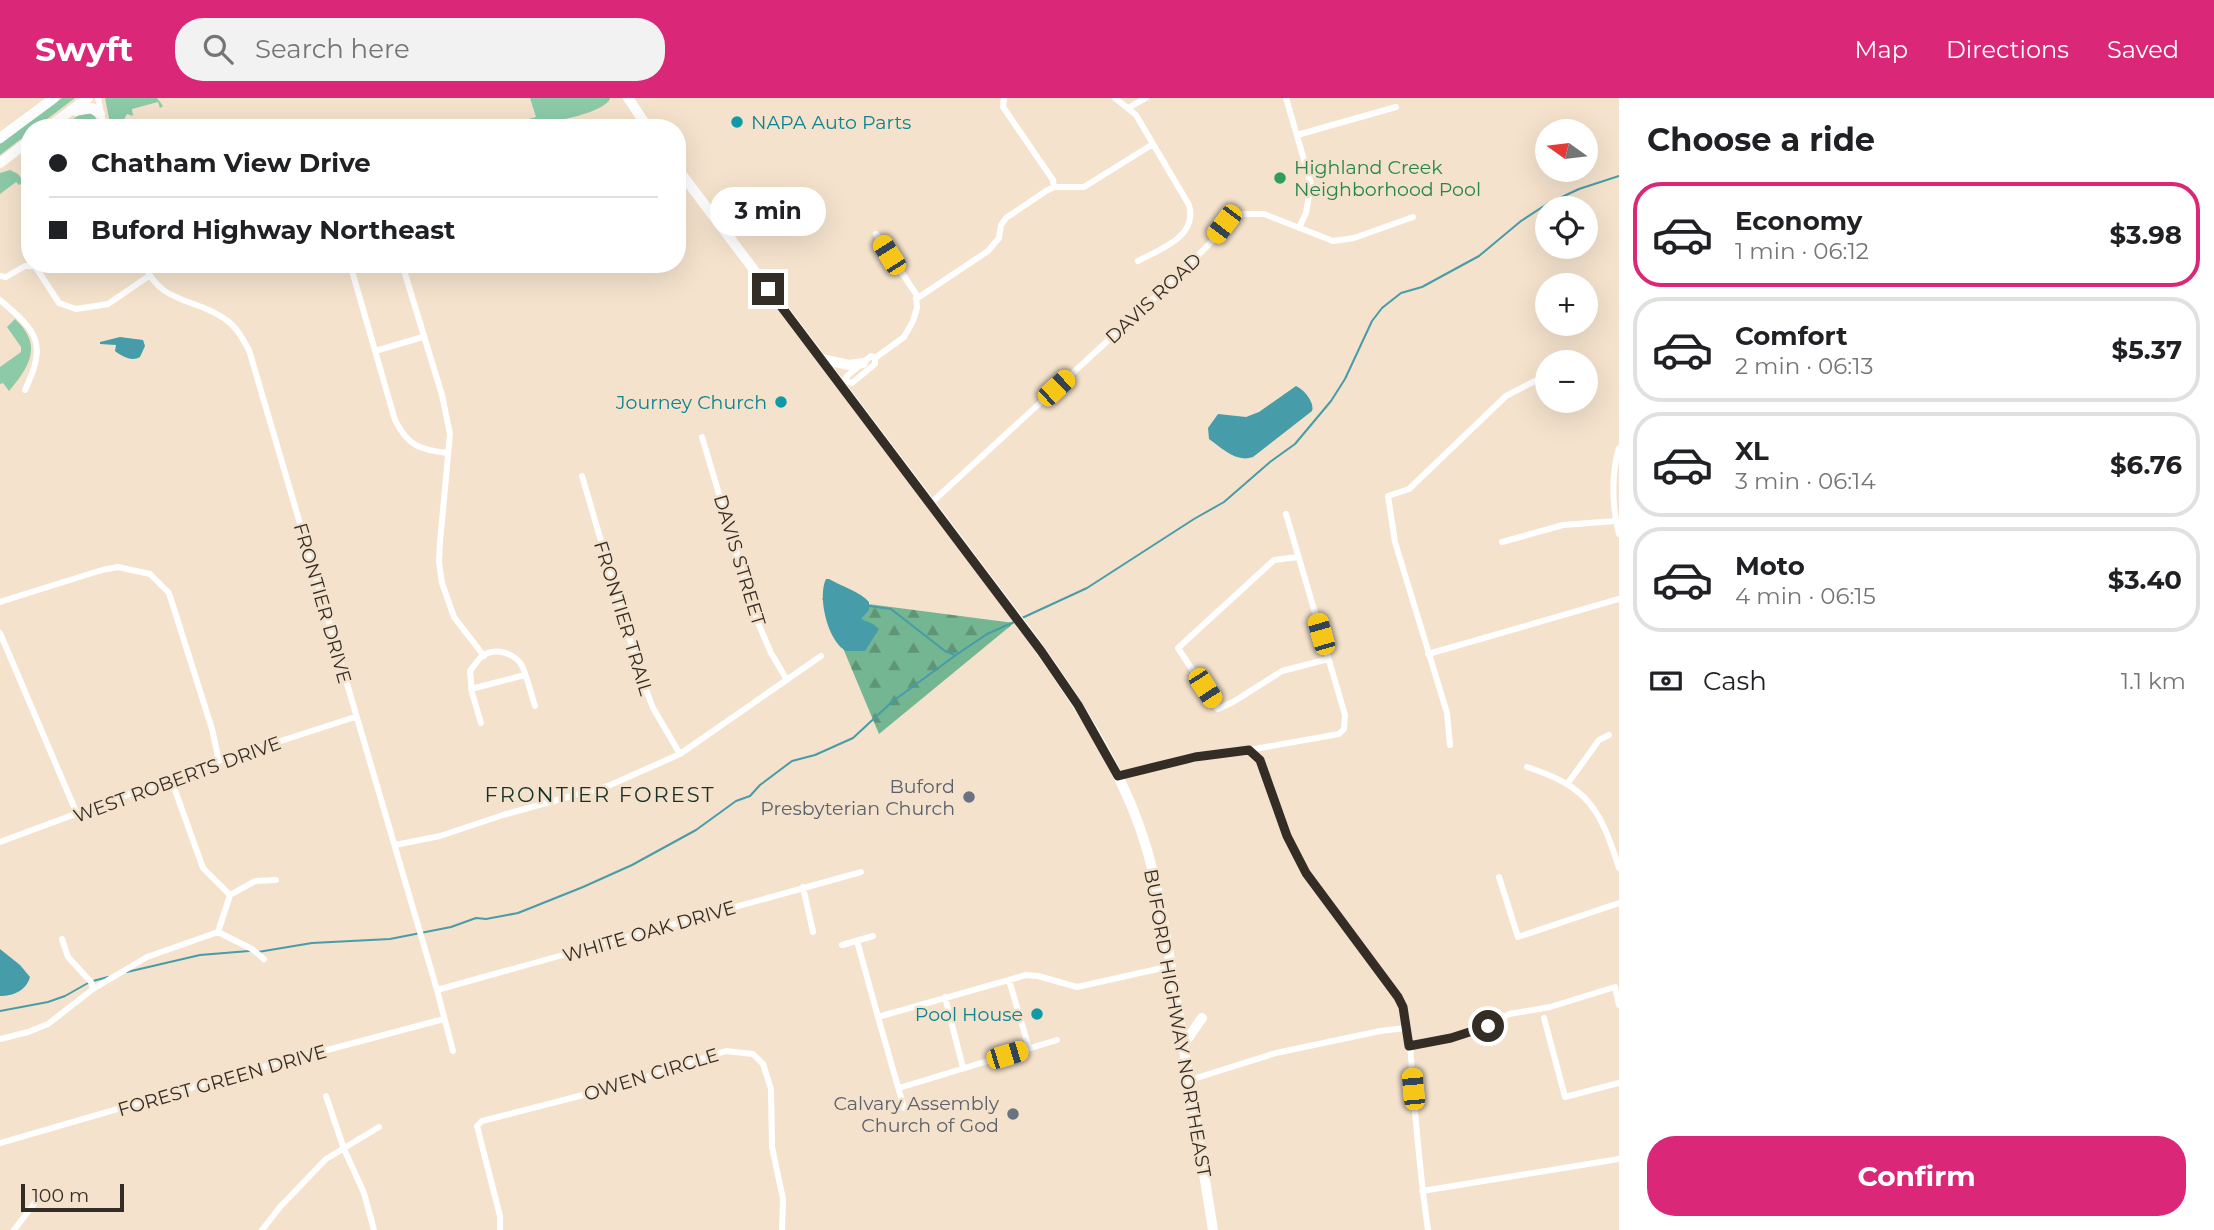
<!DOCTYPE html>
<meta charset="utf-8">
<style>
body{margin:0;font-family:Montserrat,sans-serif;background:#f2f2f2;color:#202124;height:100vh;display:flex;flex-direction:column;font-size:26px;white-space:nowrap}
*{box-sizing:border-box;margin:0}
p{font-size:23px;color:#757577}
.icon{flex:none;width:38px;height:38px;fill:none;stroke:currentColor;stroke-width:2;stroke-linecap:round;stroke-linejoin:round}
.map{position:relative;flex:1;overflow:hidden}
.sheet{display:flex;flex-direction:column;background:#fff;width:595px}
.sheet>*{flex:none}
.guide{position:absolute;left:21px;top:21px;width:665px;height:154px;border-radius:28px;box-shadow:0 7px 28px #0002;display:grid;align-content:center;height:154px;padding:0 28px;background:#fff}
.needle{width:46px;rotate:284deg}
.tools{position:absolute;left:1535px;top:21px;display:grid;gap:14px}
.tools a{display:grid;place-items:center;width:63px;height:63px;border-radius:50%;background:#fff;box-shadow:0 7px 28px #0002;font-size:35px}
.scale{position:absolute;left:21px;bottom:18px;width:103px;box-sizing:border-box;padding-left:7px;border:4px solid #342d25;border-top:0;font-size:19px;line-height:24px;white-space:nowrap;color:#342d25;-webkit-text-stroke:5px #f4e2cc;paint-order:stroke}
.end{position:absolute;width:32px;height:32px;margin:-16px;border:9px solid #342d25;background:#fff;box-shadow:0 0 0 4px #fff}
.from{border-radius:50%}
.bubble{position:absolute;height:49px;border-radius:24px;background:#fff;box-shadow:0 7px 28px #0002;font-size:23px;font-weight:700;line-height:49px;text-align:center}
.car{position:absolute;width:21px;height:42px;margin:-21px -10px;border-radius:9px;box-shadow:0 0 5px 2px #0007;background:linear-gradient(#f5c518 24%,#345 0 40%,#f5c518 0 76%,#345 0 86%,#f5c518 0)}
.guide b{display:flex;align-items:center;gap:24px;height:66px;font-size:26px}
.guide b+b{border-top:2px solid #e0e0e0}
.guide i{width:18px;height:18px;background:#202124}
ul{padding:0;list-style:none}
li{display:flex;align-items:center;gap:21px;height:105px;margin:0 14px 10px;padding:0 14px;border:4px solid #e0e0e0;border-radius:28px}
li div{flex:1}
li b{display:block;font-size:26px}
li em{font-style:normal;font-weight:700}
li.selected{border-color:#db2777}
li>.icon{width:63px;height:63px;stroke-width:1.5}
h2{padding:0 28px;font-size:32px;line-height:84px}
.pay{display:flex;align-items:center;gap:18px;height:77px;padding:0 28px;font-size:26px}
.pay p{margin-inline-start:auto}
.action{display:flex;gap:14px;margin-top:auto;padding:14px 28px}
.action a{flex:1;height:80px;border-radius:28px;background:#db2777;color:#fff;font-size:28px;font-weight:700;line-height:80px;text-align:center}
header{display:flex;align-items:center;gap:42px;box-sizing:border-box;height:98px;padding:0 35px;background:#db2777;color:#fff}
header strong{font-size:33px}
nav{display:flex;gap:38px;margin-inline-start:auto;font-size:24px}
.search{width:490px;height:63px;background:#f2f2f2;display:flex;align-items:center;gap:18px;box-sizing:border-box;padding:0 24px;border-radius:28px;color:#757577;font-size:26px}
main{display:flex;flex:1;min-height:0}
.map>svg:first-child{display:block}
</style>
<header>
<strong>Swyft</strong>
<div class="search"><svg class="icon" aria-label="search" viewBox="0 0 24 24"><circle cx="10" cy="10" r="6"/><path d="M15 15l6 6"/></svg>Search here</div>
<nav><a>Map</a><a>Directions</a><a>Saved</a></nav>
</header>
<main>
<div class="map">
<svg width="1619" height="1132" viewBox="0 0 1619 1132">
<defs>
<pattern id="forest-firs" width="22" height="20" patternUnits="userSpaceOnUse" patternTransform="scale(1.75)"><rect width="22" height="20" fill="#74b592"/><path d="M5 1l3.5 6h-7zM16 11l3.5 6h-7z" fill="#609477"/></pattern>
</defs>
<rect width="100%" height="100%" fill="#f4e2cc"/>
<path fill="#8ccaa8" d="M 62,0 L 75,0 L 35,30 L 30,30 L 30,34 L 0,57 L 0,46 Z
M 105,0 L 157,0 L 163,8 L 160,10 L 158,4 L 132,11 L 133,18 L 127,16 L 119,30 L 111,30 Z
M 530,0 L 610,0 L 610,1 C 600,20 518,30 496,30 L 536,19 Z
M 85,13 L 95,18 L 99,30 L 60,30 Z
M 10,72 L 18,76 L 24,84 L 19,87 L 16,84 L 0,96 L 0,75 Z
M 15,221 C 43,247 30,268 9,293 L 3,285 L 0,286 L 0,269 L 21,254 L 21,249 L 7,229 Z"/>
<path fill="url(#forest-firs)" d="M 822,500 L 1014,525 L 879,636 Z"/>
<path fill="#479ca9" d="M 120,239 L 143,242 L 145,248 L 140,259 C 132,264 121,258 115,253 L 116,247 L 100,246 L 100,244 Z
M 1296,288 C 1304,291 1315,305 1312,313 L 1253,359 C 1236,365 1222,350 1209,341 L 1208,330 L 1218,316 L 1246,319 L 1259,314 Z
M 826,481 L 829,481 C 841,488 861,494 869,504 L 869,512 L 861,521 L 873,526 L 879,531 L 865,553 L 846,553 C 828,544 817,499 826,481 Z
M 0,851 L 20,867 L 30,879 C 26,893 13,898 0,898 Z"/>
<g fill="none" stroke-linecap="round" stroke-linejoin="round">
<path stroke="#479ca9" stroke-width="2" d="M 869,508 L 891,511 L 945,553 L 955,557
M 1022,520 L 1087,490 L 1194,421 L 1224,404 L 1270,364 L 1295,346 L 1331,303 L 1345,281 L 1372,223 L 1382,210 L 1401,195 L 1422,189 L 1479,158 L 1521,123 L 1547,106 L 1579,91 L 1619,78
M 258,854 L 312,845 L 390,841 L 451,829 L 476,820 L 486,821 L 518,815 L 583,789 L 632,767 L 696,732 L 736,703 L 750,698 L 760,687 L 792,663 L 815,657 L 853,640 L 893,603 L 956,557 L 987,536 L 1014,524
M 127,874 L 200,857 L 249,853
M 93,883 L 108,879
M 0,913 L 48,904 L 65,898 L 88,885"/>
<path stroke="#fff" stroke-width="6" d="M 98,0 L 104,30
M 1004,0 L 1003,9 L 1053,82 L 1054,89
M 1115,0 L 1136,17 L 1189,107 C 1198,139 1160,151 1138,163
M 1286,0 L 1311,86 L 1306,115 L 1299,130
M 1128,10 L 1146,0
M 1297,37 L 1396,9
M 144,166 C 161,207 194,199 225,221 C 236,228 242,240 249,252 L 437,892 L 453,953
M 350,166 L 395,322 C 408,348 420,352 448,355
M 402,166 L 442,297 L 450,336 L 440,444 L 439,464 L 442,485 L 454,519 L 484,558
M 0,178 L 6,179 L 25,168 L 35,168 L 59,205 L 76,211 L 108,206 L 149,178
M 916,201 L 988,153 L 999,140 L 1001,127 L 1006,120 L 1046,93 L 1054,89 L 1084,89 L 1153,46
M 0,202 C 38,234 47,245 25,292
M 375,253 L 423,239
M 846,283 L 852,285 L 875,266 L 875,260 L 904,239 L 913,223 L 917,210 L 916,196 L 876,136
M 844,284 L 847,278 L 871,258 L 875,260
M 702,339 L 756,520 L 771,555 L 787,582
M 1619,350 C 1611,376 1612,409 1619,436
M 582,378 L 640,576 L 653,610 L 680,656
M 930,406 L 1176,180 L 1211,144 L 1224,126 L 1243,116 L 1264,116 L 1333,143 L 1354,140 L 1413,119
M 1502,444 L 1563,427 L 1616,423
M 1298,459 L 1274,462 L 1178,550 L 1218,611 L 1233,604 L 1282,573 L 1328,561
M 0,504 L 102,472 L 118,469 L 150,476 L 169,495 L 212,631 L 219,663
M 0,535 L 77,716
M 1428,556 L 1619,501
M 471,591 L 525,577
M 481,625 L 472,595 L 470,573 C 474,568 477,563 481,559 C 494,548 517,555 523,570 C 528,582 531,596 535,608
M 1450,647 L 1447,615 L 1395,444 L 1388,398 L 1409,391 L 1506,298 L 1535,283
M 1249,652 L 1339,636 L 1344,631 L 1345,617 L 1286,416
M 1527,669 C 1589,689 1600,711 1619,770
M 1118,678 L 1231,653 L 1249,652 L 1260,662 L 1287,739 L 1306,775 L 1399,899 C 1411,926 1411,961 1413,991 C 1417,1038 1421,1085 1428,1132
M 171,681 L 203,770 L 230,797
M 1568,685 L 1599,642 L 1609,637
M 0,744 L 219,663 L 355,619
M 395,747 L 440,738 L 503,717 L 608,688 L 680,656 L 821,558
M 1499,779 L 1518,839 L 1619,805
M 803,789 L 813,834
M 218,834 L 230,797 L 255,783 L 276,782
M 218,834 L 252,851 L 264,861
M 62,841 L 68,859 L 91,884 L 93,891
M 857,843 L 878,919
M 842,847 L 873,838
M 1009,882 L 1029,950
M 437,892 L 861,774
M 945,899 L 963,970
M 1544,920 L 1565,999 L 1619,985
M 0,941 L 28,934 L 48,926 L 93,891 L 147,859 L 218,834
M 1410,948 L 1451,940 L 1488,928 L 1509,916 L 1550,909 L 1615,889 L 1619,907
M 1190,982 L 1276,955 L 1380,933 L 1406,930
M 899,990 L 1057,942
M 326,998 L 344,1051 L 364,1095 L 374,1132
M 904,1010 L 878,919 L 1026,877 L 1038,878 L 1077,889 L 1171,868
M 0,1045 L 252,972 L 444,921
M 1422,1093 L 1619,1061
M 14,1132 L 37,1102
M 262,1132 L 280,1109 L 326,1061 L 379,1029
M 500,1132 L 500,1118 L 477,1028 L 482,1023 L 618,988 L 726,953 L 753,956 L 763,966 L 771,991 L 772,1049 L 783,1101 L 782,1132"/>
<path stroke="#fff" stroke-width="10" d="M 628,0 L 648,30
M 677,70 L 1029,536 C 1069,592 1108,649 1134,714 C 1158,774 1166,838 1176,901 C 1189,978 1201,1055 1213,1132
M 821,261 L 849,267 L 863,265
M 1184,946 L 1202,920"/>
<path stroke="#fff" stroke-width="10" d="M 75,13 L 92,10 L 100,16
M 47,30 L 88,0
M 0,40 L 54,0
M 0,65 L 30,42"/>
</g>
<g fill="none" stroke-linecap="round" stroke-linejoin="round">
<path stroke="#342d25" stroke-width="9" d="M 768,191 L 1041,553 L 1078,607 L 1118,678 L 1195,659 L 1249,652 L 1260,662 L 1287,738 L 1306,775 L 1398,899 L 1403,909 L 1409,948 L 1451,940 L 1488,928"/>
</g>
<g fill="#0f9aa8" stroke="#f4e2cc" stroke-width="2.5">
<circle cx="737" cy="24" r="7"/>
<circle cx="781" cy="304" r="7"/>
<circle cx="1037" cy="916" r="7"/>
</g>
<circle fill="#2e9e5b" stroke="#f4e2cc" stroke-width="2.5" cx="1280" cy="80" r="7"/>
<g fill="#6b7280" stroke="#f4e2cc" stroke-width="2.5">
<circle cx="969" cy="699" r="7"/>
<circle cx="1013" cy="1016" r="7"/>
</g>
<g text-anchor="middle" stroke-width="5" stroke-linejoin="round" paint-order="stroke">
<g font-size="19" fill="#0d838f" stroke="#f4e2cc" text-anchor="end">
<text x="751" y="31" text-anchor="start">NAPA Auto Parts</text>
<text x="767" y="311">Journey Church</text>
<text x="1023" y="923">Pool House</text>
</g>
<g font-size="19" fill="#27864d" stroke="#f4e2cc" text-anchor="start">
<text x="1294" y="76">Highland Creek<tspan x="1294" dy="22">Neighborhood Pool</tspan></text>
</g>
<g font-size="19" fill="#342d25" stroke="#f4e2cc">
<text transform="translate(1153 200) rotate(-43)" y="7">DAVIS ROAD</text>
<text transform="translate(740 462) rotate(73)" y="7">DAVIS STREET</text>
<text transform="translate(323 505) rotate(74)" y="7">FRONTIER DRIVE</text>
<text transform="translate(624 520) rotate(73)" y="7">FRONTIER TRAIL</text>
<text transform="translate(177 681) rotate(-20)" y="7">WEST ROBERTS DRIVE</text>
<text transform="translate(649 833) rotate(-16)" y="7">WHITE OAK DRIVE</text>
<text transform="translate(1178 925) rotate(80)" y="7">BUFORD HIGHWAY NORTHEAST</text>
<text transform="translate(651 976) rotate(-17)" y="7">OWEN CIRCLE</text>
<text transform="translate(222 982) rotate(-16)" y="7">FOREST GREEN DRIVE</text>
</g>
<g font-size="19" fill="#5b616d" stroke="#f4e2cc" text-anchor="end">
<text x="955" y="695">Buford<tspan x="955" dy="22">Presbyterian Church</tspan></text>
<text x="999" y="1012">Calvary Assembly<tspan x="999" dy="22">Church of God</tspan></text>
</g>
<g font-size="21" letter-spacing="2" fill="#143229" stroke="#f4e2cc">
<text x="600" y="704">FRONTIER FOREST</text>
</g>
</g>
</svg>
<div class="tools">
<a><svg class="needle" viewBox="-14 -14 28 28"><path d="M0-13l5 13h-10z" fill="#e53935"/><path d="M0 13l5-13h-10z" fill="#757577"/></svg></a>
<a><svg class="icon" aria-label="locate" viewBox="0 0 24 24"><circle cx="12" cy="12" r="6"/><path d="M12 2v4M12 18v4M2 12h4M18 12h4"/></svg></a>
<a>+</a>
<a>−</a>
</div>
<div class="scale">100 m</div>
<i class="end from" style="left:1488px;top:928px"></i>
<i class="end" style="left:768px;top:191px"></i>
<div class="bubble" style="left:710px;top:89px;width:116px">3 min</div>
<i class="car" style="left:1224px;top:126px;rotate:217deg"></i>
<i class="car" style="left:889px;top:157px;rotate:328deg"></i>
<i class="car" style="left:1056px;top:290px;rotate:47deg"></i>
<i class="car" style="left:1321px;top:536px;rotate:344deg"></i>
<i class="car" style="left:1205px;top:590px;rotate:147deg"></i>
<i class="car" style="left:1007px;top:957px;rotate:73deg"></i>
<i class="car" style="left:1413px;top:991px;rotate:355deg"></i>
<div class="guide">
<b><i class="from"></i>Chatham View Drive</b>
<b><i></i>Buford Highway Northeast</b>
</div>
</div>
<section class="sheet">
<h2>Choose a ride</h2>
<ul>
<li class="selected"><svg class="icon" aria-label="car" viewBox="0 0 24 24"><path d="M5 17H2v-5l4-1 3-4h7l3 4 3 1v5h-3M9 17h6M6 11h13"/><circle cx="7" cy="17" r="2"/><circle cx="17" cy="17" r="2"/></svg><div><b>Economy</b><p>1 min · 06:12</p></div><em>$3.98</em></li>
<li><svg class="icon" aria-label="car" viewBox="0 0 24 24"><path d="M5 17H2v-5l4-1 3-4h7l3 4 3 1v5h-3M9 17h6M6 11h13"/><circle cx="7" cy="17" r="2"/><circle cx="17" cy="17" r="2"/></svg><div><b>Comfort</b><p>2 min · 06:13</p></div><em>$5.37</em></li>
<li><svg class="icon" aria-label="car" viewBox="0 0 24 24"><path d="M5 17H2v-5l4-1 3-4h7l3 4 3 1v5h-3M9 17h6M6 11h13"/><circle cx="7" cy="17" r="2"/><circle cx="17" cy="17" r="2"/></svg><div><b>XL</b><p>3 min · 06:14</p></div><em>$6.76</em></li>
<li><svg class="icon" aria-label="car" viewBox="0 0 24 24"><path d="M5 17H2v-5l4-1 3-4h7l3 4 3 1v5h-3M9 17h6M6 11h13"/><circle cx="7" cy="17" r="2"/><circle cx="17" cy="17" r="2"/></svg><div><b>Moto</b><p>4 min · 06:15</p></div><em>$3.40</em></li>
</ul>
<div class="pay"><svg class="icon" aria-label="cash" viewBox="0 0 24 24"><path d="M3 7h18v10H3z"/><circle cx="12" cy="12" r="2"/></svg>Cash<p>1.1 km</p></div>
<div class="action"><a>Confirm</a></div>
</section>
</main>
